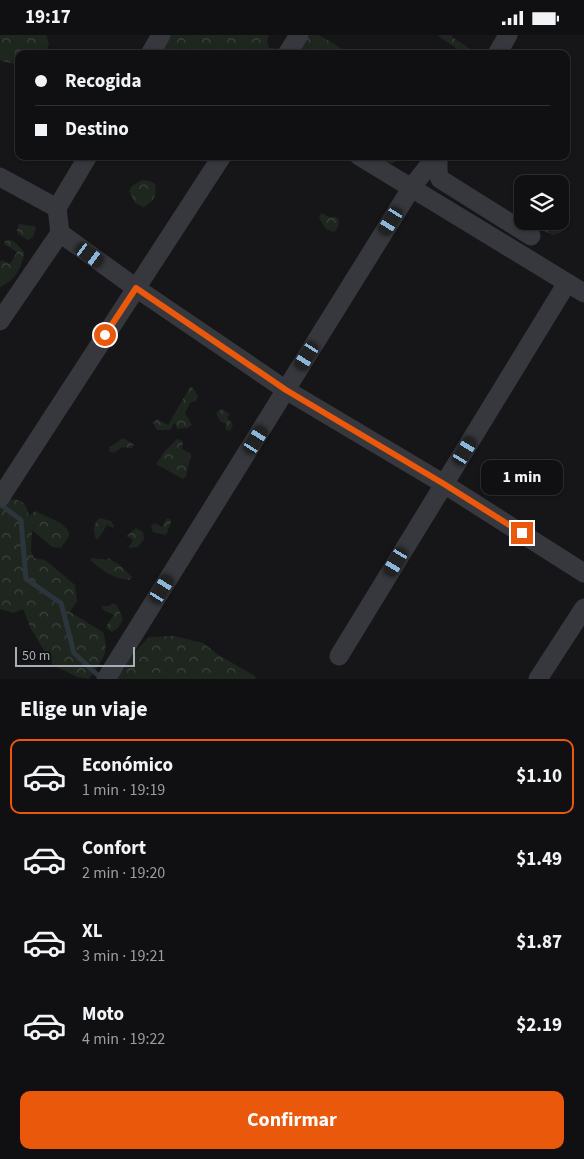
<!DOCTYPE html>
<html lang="es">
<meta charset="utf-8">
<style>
body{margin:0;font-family:"Source Sans 3",sans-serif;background:#1e1e20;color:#f1f3f6;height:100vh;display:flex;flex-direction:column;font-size:19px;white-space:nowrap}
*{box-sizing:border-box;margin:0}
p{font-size:16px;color:#9c9d9f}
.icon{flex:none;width:28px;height:28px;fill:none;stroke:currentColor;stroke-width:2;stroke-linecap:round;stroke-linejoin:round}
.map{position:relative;height:644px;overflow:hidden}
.panel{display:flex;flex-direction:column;background:#101012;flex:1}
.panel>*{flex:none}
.banner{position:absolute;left:15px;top:15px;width:555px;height:110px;border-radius:10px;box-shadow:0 1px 4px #0004,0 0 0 1px #303032;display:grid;align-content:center;height:110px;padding:0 20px;background:#101012}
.tools{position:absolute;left:514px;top:140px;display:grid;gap:10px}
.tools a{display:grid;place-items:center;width:55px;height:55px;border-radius:10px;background:#101012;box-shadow:0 1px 4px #0004,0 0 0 1px #303032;font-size:25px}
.scale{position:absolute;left:15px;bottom:12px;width:120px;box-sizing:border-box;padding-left:5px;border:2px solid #a8adb8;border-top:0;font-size:14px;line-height:18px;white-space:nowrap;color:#a8adb8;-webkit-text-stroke:4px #111113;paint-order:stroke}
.end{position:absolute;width:22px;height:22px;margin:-11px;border:6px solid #ea580c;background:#fff;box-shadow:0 0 0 2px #fff}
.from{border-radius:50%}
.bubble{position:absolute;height:35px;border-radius:10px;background:#101012;box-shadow:0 1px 4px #0004,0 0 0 1px #303032;font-size:16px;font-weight:700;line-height:35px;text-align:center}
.car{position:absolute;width:15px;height:30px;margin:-15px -8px;border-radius:6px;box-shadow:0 0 4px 1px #0007;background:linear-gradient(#222 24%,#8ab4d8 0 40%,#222 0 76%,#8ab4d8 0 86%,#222 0)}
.banner b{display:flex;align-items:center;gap:18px;height:48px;font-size:19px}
.banner b+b{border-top:1px solid #303032}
.banner i{width:12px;height:12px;background:#f1f3f6}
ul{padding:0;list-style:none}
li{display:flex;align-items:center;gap:15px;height:75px;margin:0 10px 8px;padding:0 10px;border:2px solid transparent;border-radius:10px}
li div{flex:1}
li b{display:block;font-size:19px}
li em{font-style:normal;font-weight:700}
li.current{border-color:#ea580c}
li>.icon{width:45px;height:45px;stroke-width:1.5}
h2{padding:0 20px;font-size:22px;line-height:60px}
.cta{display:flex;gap:10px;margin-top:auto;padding:10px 20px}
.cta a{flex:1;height:58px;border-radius:10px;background:#ea580c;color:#fff;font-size:20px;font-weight:700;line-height:58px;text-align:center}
.status{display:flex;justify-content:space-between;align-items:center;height:35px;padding:0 25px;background:#101012;direction:ltr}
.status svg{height:14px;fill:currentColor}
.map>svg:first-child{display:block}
</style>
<div class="status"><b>19:17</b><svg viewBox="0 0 49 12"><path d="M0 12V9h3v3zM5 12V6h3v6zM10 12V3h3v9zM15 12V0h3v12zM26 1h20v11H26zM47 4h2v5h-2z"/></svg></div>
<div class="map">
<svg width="584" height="644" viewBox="0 0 584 644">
<defs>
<pattern id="forest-crowns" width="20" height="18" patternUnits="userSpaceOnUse" patternTransform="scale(1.25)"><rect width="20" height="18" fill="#1e261f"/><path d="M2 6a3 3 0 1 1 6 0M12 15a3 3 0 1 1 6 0" fill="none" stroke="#3c433d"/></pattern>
</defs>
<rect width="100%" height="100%" fill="#161618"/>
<path fill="url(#forest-crowns)" d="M 0,0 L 46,0 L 49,8 L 46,19 L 19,19 L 19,30 L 2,26 L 0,25 Z
M 165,0 L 269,0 L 267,6 L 269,13 L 284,14 L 286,19 L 154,19 Z
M 309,0 L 319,0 L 351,19 L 291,19 L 294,13 Z
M 437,0 L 451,0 L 453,3 L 469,13 L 470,18 L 460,16 Z
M 370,121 L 402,121 L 403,122 C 387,132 387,129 370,121 Z
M 142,145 L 150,146 L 155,149 C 157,161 154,166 144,172 L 135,168 L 129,156 L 132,151 Z
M 321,178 L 329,182 L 336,182 L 339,186 L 338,192 L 334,197 L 326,194 L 319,183 Z
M 542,186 C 551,186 558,186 563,193 L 562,197 L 554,200 L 543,196 L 541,188 Z
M 19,189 L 34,191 L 36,193 L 33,202 L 28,205 L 18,199 L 17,195 Z
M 10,205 L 16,208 L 24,217 C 23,228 18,239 10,246 C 6,249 3,249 0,253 L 0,227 L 2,225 L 10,229 L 17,217 L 4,209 L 5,206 Z
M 190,352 L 193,353 L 198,361 L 196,366 L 190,368 L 185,378 L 192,390 L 187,393 L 177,394 L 175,387 L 170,395 L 157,395 L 153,388 L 157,384 L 168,390 Z
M 222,374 L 230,379 L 227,383 L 233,389 L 230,396 L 225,394 L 226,389 L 220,386 L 216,378 Z
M 123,403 L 134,410 L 132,413 L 122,412 L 114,418 L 109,416 L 110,412 Z
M 177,404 L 183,406 L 182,414 L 191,419 L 186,442 L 183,444 L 156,429 L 165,416 Z
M 15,464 C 25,467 27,472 29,481 L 35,476 L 59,487 L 68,495 L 69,501 L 61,513 L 52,512 L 32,495 L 31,516 L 34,523 L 45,525 L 75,550 L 77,566 L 70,577 L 103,597 C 110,619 102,626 89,644 L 77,642 L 53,630 L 31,594 L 23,574 L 13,578 L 0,574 L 0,472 L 5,466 Z
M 100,483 L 111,486 L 114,491 L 113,493 L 107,490 L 99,503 L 96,504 C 93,496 93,488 100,483 Z
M 167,483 L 171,485 L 171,487 L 167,498 L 165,500 L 153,497 L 151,492 L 154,488 L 162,492 Z
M 136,493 L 143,497 L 144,504 L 138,512 L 128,513 L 133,505 L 127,501 Z
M 92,523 L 106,525 L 108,523 L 121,531 L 132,542 L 129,545 C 113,544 102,535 90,525 Z
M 112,568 L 117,570 L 123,584 L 118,593 L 112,597 L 106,593 L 108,588 L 114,580 L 105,576 L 102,573 L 102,571 L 110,571 Z
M 174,601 L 203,608 L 220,621 L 255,641 L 256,644 L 115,644 L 116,640 L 123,636 L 130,622 L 149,602 Z"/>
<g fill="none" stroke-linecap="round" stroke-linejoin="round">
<path stroke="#2c353c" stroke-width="5" d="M 0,469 L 21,485 L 26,544 L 61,568 L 74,618 L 102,644"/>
<path stroke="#37383d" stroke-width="19" d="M 150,19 L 161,0
M 287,19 L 299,0
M 497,19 L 508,0
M 359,121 L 584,258
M 438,121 L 438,137 L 440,144 L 531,201
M 0,142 L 57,173 L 60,198 L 136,253 L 286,355 L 444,449 L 584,538
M 57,173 L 88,121
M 0,286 L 60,198
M 0,463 L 222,121
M 339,621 L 567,248
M 106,644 L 412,152 L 436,121
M 538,644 L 584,573"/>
</g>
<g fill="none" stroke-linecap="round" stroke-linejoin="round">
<path stroke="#ea580c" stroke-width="6" d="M 105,300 L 136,253 L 286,355 L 444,449 L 522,498"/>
</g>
</svg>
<div class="tools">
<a><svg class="icon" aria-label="layers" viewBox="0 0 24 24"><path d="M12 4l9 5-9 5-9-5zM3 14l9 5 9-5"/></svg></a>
</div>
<div class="scale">50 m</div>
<i class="end from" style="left:105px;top:300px"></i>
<i class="end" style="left:522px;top:498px"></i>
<div class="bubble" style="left:481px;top:425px;width:82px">1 min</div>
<i class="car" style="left:391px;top:186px;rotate:212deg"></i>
<i class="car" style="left:90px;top:220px;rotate:126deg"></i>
<i class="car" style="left:307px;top:321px;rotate:212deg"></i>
<i class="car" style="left:256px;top:405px;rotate:32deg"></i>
<i class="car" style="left:465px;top:416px;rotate:31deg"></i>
<i class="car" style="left:396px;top:527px;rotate:211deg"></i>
<i class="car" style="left:162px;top:554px;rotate:32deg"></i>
<div class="banner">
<b><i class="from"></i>Recogida</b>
<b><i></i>Destino</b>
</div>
</div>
<section class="panel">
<h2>Elige un viaje</h2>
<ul>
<li class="current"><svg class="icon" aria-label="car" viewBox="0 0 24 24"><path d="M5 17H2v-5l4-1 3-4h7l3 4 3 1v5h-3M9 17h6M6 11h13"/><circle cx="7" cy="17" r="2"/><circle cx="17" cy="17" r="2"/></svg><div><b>Económico</b><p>1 min · 19:19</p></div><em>$1.10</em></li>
<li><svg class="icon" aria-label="car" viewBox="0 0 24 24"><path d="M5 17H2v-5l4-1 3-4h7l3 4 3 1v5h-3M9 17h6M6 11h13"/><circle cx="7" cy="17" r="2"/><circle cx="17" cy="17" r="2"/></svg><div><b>Confort</b><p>2 min · 19:20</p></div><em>$1.49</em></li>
<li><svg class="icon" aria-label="car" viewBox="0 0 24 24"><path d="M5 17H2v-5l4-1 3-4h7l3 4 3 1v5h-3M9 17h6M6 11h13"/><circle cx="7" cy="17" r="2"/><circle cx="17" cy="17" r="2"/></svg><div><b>XL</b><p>3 min · 19:21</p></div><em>$1.87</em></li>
<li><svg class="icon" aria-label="car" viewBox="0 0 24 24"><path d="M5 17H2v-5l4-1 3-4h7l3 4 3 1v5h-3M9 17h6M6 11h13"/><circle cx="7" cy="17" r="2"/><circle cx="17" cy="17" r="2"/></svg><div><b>Moto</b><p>4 min · 19:22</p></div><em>$2.19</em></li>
</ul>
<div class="cta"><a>Confirmar</a></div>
</section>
